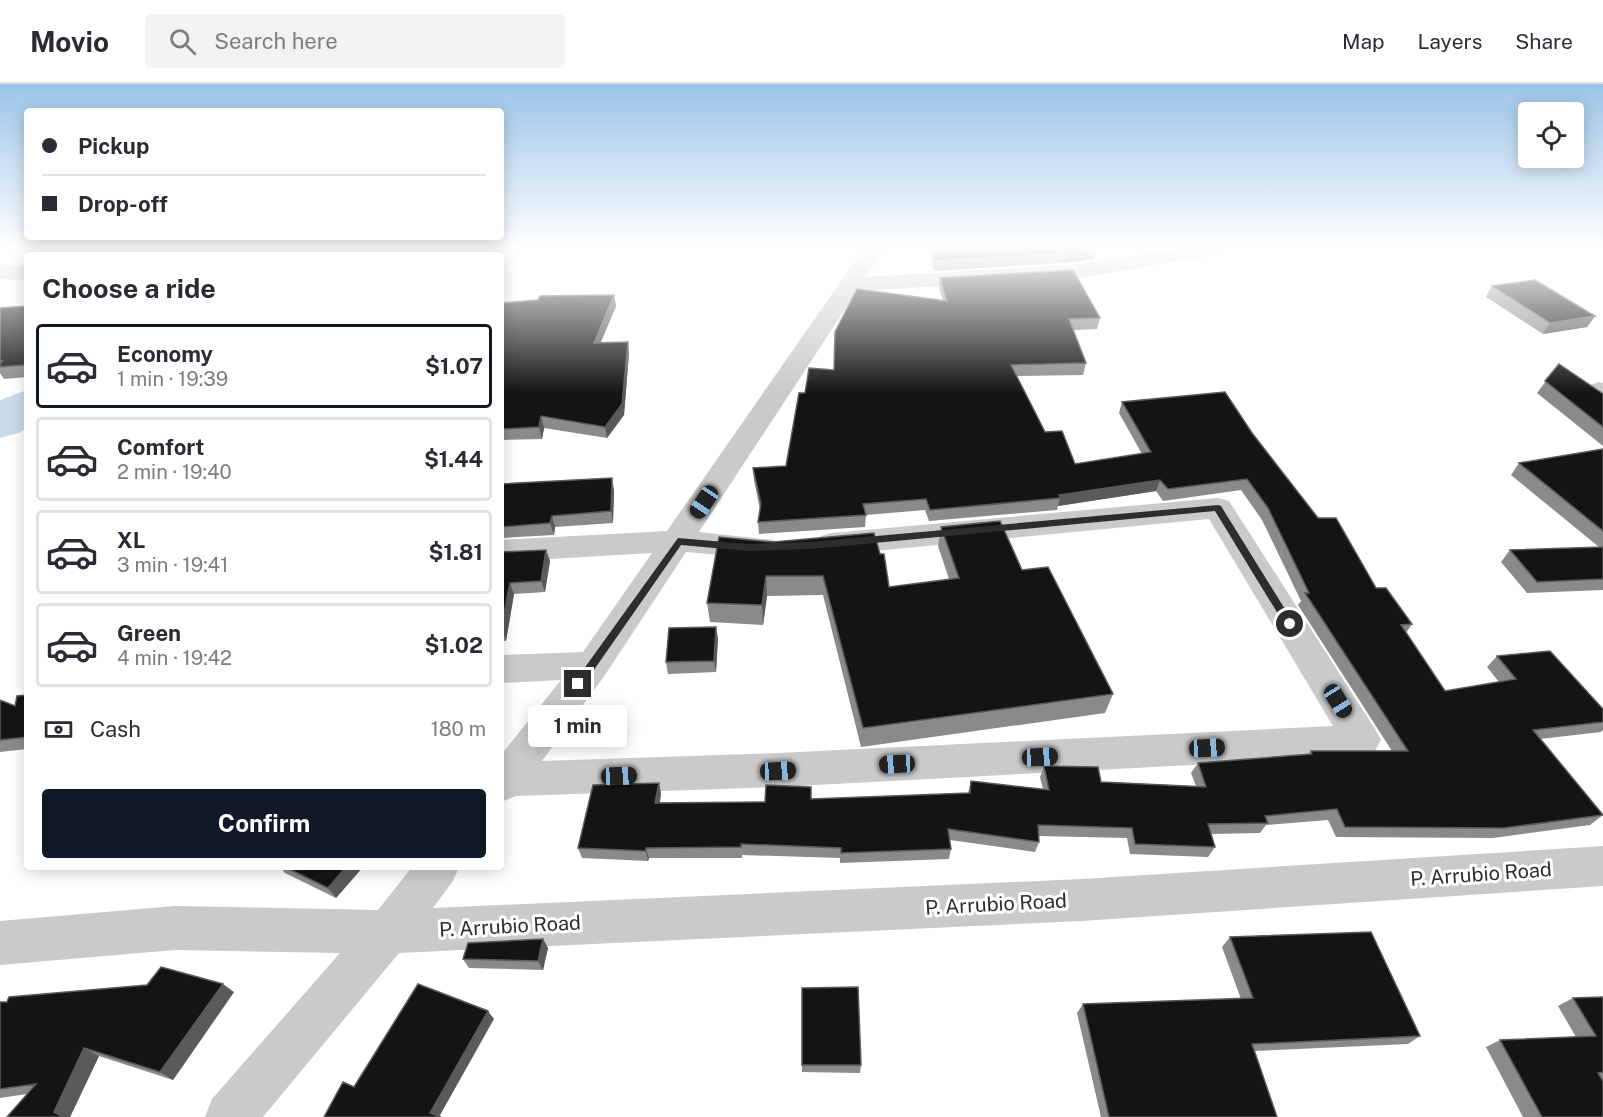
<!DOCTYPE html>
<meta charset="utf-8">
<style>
body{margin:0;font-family:"Public Sans",sans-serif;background:#f2f2f3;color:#2b2b33;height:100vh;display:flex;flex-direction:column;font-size:22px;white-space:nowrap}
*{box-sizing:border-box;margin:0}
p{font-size:20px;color:#7c7c81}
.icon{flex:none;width:33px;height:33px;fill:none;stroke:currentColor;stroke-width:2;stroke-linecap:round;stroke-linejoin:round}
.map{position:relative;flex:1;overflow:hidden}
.drawer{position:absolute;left:24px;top:168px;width:480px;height:618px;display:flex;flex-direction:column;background:#fff;border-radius:6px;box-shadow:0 3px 15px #0003}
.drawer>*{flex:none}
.top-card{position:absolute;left:24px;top:24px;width:480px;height:132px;border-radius:6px;box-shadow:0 3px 15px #0003;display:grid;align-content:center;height:132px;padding:0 18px;background:#fff}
.controls{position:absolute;left:1518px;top:18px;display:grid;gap:12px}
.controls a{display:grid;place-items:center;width:66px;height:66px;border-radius:6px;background:#fff;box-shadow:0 3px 15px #0003;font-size:30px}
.end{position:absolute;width:27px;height:27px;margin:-14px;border:8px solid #2d2d2d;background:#fff;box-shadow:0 0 0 3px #fff}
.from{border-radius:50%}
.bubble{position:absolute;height:42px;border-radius:6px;background:#fff;box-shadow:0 3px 15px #0003;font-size:20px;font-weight:700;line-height:42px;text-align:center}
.car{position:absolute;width:18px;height:36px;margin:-18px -9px;border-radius:8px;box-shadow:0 0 4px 2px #0007;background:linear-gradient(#222 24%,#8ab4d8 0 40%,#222 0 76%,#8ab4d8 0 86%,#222 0)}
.top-card b{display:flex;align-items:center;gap:21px;height:57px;font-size:22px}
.top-card b+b{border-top:2px solid #e1e1e2}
.top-card i{width:15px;height:15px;background:#2b2b33}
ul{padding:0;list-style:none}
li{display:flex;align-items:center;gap:18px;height:84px;margin:0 12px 9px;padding:0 6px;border:3px solid #e1e1e2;border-radius:6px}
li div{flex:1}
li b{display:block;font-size:22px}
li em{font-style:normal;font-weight:700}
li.active{border-color:#111827}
li>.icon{width:54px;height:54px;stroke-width:1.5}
h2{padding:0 18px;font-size:27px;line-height:72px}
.pay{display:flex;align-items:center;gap:15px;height:66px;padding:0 18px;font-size:22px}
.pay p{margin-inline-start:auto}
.button{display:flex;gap:12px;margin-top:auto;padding:12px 18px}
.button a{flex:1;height:69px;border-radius:6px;background:#111827;color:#fff;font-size:24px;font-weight:700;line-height:69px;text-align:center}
header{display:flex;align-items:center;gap:36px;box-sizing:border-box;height:84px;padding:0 30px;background:#fff;border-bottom:2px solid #e1e1e2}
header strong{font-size:28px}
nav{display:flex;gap:33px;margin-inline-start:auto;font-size:21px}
.search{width:420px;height:54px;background:#f2f2f3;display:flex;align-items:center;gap:15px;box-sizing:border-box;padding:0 21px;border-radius:6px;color:#7c7c81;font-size:22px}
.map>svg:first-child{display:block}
</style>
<header>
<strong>Movio</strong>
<div class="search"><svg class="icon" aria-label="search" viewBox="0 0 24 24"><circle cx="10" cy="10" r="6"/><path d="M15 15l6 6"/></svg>Search here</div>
<nav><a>Map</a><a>Layers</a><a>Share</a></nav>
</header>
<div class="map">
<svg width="1603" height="1033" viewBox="0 0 1603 1033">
<rect width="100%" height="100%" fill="#fff"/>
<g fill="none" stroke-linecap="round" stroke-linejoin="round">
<path fill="#c9dce9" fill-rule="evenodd" d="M 420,164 L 477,164 L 473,171 L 415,171 Z
M 27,306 L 27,344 L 19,349 L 0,354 L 0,316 Z"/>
<path fill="#cacaca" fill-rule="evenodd" d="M 864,164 L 885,164 L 866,193 L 1080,180 L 1179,164 L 1228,164 L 1225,168 L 1218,170 L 1080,194 L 857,207 L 699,448 L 774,456 L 779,464 L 774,472 L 763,475 L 686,468 L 605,591 L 542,677 L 778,669 L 1333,642 L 1209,435 L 832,471 L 821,468 L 816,460 L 821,452 L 832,449 L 1218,414 L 1229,417 L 1375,645 L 1381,656 L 1375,667 L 1362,672 L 778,703 L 516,712 L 501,718 L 501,671 L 561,596 L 501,599 L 501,571 L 583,568 L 652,469 L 501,478 L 501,456 L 667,447 Z
M 0,181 L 27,182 L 27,196 L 0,195 Z
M 1599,298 L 1603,299 L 1603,317 L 1594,314 L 1586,306 L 1590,301 Z
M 1603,762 L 1603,802 L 1082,837 L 399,869 L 263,1033 L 205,1033 L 212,1015 L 340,869 L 175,866 L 0,881 L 0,837 L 175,822 L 378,826 L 412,783 L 459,783 L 453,797 L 433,824 L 1082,795 Z"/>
</g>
<path fill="#8a8a8a" d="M 928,164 L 932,164 L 1096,165 L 1094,175 L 1063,179 L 1061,177 L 1060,179 L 934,187 Z
M 940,194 L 1100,234 L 1097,245 L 1073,246 L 1086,279 L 1083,291 L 1017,292 L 1045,348 L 1075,380 L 1142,370 L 1119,329 L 1122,318 L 1252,349 L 1318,434 L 1376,504 L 1412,540 L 1406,549 L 1445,607 L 1499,598 L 1487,583 L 1497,572 L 1603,625 L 1603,646 L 1601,648 L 1540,655 L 1603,731 L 1590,741 L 1493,754 L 1336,753 L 1328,736 L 1266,741 L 1260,749 L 1211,750 L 1215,763 L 1208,773 L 1130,770 L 1127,754 L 1039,752 L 1039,758 L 1035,768 L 950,756 L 951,765 L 949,775 L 840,779 L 840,774 L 742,771 L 742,774 L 649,774 L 648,777 L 582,774 L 578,764 L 659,699 L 661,710 L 660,719 L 765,718 L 811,715 L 968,709 L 971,697 L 1043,705 L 1040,693 L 1044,682 L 1101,698 L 1196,702 L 1191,689 L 1198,679 L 1308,670 L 1311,667 L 1392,667 L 1298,521 L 1301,517 L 1262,436 L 1241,406 L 1163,417 L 1156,407 L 1058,422 L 1057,426 L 929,437 L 925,426 L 866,431 L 865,443 L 759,450 L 758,438 L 760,426 L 754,396 L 753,384 L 786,382 L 805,309 L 834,286 L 943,216 L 939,204 Z
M 1492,202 L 1595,232 L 1587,243 L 1543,250 L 1486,213 Z
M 614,211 L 616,222 L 600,259 L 629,269 L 624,331 L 607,354 L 544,344 L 542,355 L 501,356 L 501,219 Z
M 27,222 L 27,293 L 4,295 L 0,289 L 0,224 Z
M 1559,280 L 1603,310 L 1603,362 L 1537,309 Z
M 1603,365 L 1603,506 L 1527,509 L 1501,478 L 1510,466 L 1599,463 L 1511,391 L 1519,379 Z
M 501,400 L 614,406 L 613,439 L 555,443 L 554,451 L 501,454 Z
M 941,443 L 1022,486 L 1113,610 L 1105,629 L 861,663 L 823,511 L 767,512 L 763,541 L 710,538 L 707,519 L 719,453 L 889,503 L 949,495 L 938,462 Z
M 546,466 L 550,477 L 545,508 L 514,510 L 506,557 L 501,557 L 501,468 Z
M 718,554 L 716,588 L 668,590 L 666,578 Z
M 27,611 L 27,665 L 0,668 L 0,616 L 15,622 Z
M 280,783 L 363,783 L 336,814 L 285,789 Z
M 1230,853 L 1420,952 L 1408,960 L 1254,967 L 1277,1033 L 1101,1033 L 1077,929 L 1083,920 L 1241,915 L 1222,863 Z
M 543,855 L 548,864 L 543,886 L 469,884 L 463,875 Z
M 802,904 L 861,981 L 860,989 L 802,988 Z
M 234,908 L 173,996 L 99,972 L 70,1033 L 7,1033 L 27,1010 L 0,1014 L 0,918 Z
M 1603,913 L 1603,995 L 1602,995 L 1603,1033 L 1523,1033 L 1486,963 L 1500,956 L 1576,953 L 1558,922 L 1573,914 Z"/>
<path fill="#5a5a5a" d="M 1096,165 L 1094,175 L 1063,179 L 1066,168 Z
M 614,211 L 616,222 L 596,270 L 594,259 Z
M 1595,232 L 1587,243 L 1543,250 L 1550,239 Z
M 628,258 L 629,269 L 624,331 L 607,354 L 605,343 Z
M 541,332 L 544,344 L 542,355 L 539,343 Z
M 612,394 L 614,406 L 613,439 L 611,427 Z
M 1160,396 L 1156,407 L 1058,422 L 1060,414 L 1059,411 Z
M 552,432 L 555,443 L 554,451 L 550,439 Z
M 546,466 L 550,477 L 545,508 L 541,497 Z
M 766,492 L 767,512 L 763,541 L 762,521 Z
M 510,499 L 514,510 L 506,557 L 502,545 Z
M 716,543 L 718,554 L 716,588 L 714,577 Z
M 659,699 L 661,710 L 658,729 L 655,719 Z
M 646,764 L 649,774 L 648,777 L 646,767 Z
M 346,783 L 363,783 L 336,814 L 328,804 Z
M 543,855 L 548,864 L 543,886 L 538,877 Z
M 223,900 L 234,908 L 173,996 L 160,988 Z
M 488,927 L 494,935 L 439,1033 L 430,1029 Z
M 84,964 L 99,972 L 70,1033 L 63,1033 L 54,1028 Z"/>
<path fill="#141414" stroke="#5a5a5a" stroke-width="1.5" d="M 932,164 L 1096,164 L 1096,165 L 1066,168 L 1061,166 L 1062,169 L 935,176 Z
M 1073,186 L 1100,234 L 1069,235 L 1086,279 L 1011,281 L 1045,348 L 1062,347 L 1075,380 L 1151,368 L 1122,318 L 1225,308 L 1252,349 L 1318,434 L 1336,434 L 1376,504 L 1386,504 L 1412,540 L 1401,541 L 1445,607 L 1516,595 L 1497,572 L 1550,567 L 1603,625 L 1603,638 L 1533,646 L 1603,731 L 1504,744 L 1345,743 L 1337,725 L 1265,732 L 1268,739 L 1208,740 L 1215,763 L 1135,760 L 1132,744 L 1038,741 L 1039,758 L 948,745 L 951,765 L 841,769 L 841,764 L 741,760 L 741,763 L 646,764 L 646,767 L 578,764 L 593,701 L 659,699 L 655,719 L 765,718 L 766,701 L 811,703 L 811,715 L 970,709 L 971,697 L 1049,706 L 1044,682 L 1098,683 L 1101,698 L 1206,703 L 1198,679 L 1312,670 L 1311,667 L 1408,667 L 1305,509 L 1309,509 L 1268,424 L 1247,395 L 1168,405 L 1160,396 L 1059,411 L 1060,414 L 930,426 L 926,415 L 863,420 L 866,431 L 758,438 L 761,420 L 753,384 L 786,382 L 799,309 L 805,309 L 809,284 L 834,286 L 835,248 L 857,205 L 947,217 L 940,194 Z
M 1535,196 L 1595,232 L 1550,239 L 1492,202 Z
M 614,211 L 594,259 L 628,258 L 622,320 L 605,343 L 541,332 L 539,343 L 501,345 L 501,309 L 503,302 L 501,302 L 501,219 L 538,216 L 540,212 Z
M 27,222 L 27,281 L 0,283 L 0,279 L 2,277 L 0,277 L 0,224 Z
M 1559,280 L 1603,310 L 1603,343 L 1545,297 Z
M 1603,365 L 1603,447 L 1519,379 Z
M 612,394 L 611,427 L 552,432 L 550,439 L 501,443 L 501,400 Z
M 1000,437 L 1022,486 L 1048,483 L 1113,610 L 863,644 L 823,492 L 766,492 L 762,521 L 707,519 L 719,453 L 773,458 L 874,449 L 880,470 L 884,470 L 889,503 L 959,494 L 941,443 Z
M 1603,463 L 1603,495 L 1537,498 L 1510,466 Z
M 546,466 L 541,497 L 510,499 L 501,545 L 501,468 Z
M 716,543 L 714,577 L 666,578 L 669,544 Z
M 27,611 L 27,653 L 0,656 L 0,616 L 15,622 L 17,612 Z
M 285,783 L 346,783 L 328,804 Z
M 1371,848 L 1420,952 L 1252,960 L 1277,1033 L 1109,1033 L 1083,920 L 1253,914 L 1230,853 Z
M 543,855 L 538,877 L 463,875 L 468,859 Z
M 161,883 L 223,900 L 160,988 L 84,964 L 54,1028 L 63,1033 L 7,1033 L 36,1000 L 0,1005 L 0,918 L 7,918 L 9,913 L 147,901 Z
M 418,900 L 488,927 L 430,1029 L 441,1033 L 324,1033 L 343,998 L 354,1003 Z
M 858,903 L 861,981 L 802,981 L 802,904 Z
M 1603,913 L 1603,988 L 1598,989 L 1603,997 L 1603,1033 L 1542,1033 L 1500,956 L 1596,952 L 1573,914 Z"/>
<linearGradient id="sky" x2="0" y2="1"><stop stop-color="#9bc4e8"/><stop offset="0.53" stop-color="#fff"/><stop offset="1" stop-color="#fff" stop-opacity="0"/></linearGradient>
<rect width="1603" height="309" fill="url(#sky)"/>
<path fill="#2d2d2d" d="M 1218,421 L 1221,422 L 1293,538 L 1293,543 L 1286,543 L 1215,427 L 810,465 L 748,467 L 681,461 L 582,603 L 578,604 L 573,600 L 678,454 L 748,460 L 810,458 Z"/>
<g text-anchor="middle" stroke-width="6" stroke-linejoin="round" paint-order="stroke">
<g font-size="20" fill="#2d2d2d" stroke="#fff">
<text transform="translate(1481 790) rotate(-4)" y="7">P. Arrubio Road</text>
<text transform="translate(996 820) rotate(-3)" y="7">P. Arrubio Road</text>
<text transform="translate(510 842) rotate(-3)" y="7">P. Arrubio Road</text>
</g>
</g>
</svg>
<div class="controls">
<a><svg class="icon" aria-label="locate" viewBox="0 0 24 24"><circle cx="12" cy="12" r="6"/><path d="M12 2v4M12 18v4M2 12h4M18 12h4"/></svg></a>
</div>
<i class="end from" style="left:1290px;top:540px"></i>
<i class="end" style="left:578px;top:600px"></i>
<div class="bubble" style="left:528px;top:621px;width:99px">1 min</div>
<i class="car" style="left:704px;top:418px;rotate:214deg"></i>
<i class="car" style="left:1338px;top:617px;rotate:148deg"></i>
<i class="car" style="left:1207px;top:664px;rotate:87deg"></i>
<i class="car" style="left:1040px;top:673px;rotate:87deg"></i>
<i class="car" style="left:897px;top:680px;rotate:267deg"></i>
<i class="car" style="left:778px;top:687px;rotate:87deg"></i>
<i class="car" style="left:619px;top:692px;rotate:88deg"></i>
<div class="top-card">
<b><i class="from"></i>Pickup</b>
<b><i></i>Drop-off</b>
</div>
<section class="drawer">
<h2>Choose a ride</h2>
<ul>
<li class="active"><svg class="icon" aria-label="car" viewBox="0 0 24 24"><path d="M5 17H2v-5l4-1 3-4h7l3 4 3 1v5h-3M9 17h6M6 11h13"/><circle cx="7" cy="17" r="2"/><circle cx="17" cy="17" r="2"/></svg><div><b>Economy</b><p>1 min · 19:39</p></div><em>$1.07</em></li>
<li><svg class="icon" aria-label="car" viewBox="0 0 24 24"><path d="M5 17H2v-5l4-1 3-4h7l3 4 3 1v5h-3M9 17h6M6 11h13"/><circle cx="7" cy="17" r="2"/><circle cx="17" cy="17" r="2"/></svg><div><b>Comfort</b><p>2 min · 19:40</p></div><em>$1.44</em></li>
<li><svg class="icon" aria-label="car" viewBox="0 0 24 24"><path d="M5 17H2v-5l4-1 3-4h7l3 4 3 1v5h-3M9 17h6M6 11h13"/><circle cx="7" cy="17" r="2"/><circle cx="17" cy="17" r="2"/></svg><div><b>XL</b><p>3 min · 19:41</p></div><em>$1.81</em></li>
<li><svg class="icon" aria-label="car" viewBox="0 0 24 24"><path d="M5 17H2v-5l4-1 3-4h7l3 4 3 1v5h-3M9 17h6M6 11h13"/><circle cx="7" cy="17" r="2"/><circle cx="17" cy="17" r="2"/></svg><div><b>Green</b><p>4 min · 19:42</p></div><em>$1.02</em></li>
</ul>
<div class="pay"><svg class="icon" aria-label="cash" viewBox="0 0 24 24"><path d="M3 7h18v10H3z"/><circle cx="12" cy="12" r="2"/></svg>Cash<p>180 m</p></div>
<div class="button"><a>Confirm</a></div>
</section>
</div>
